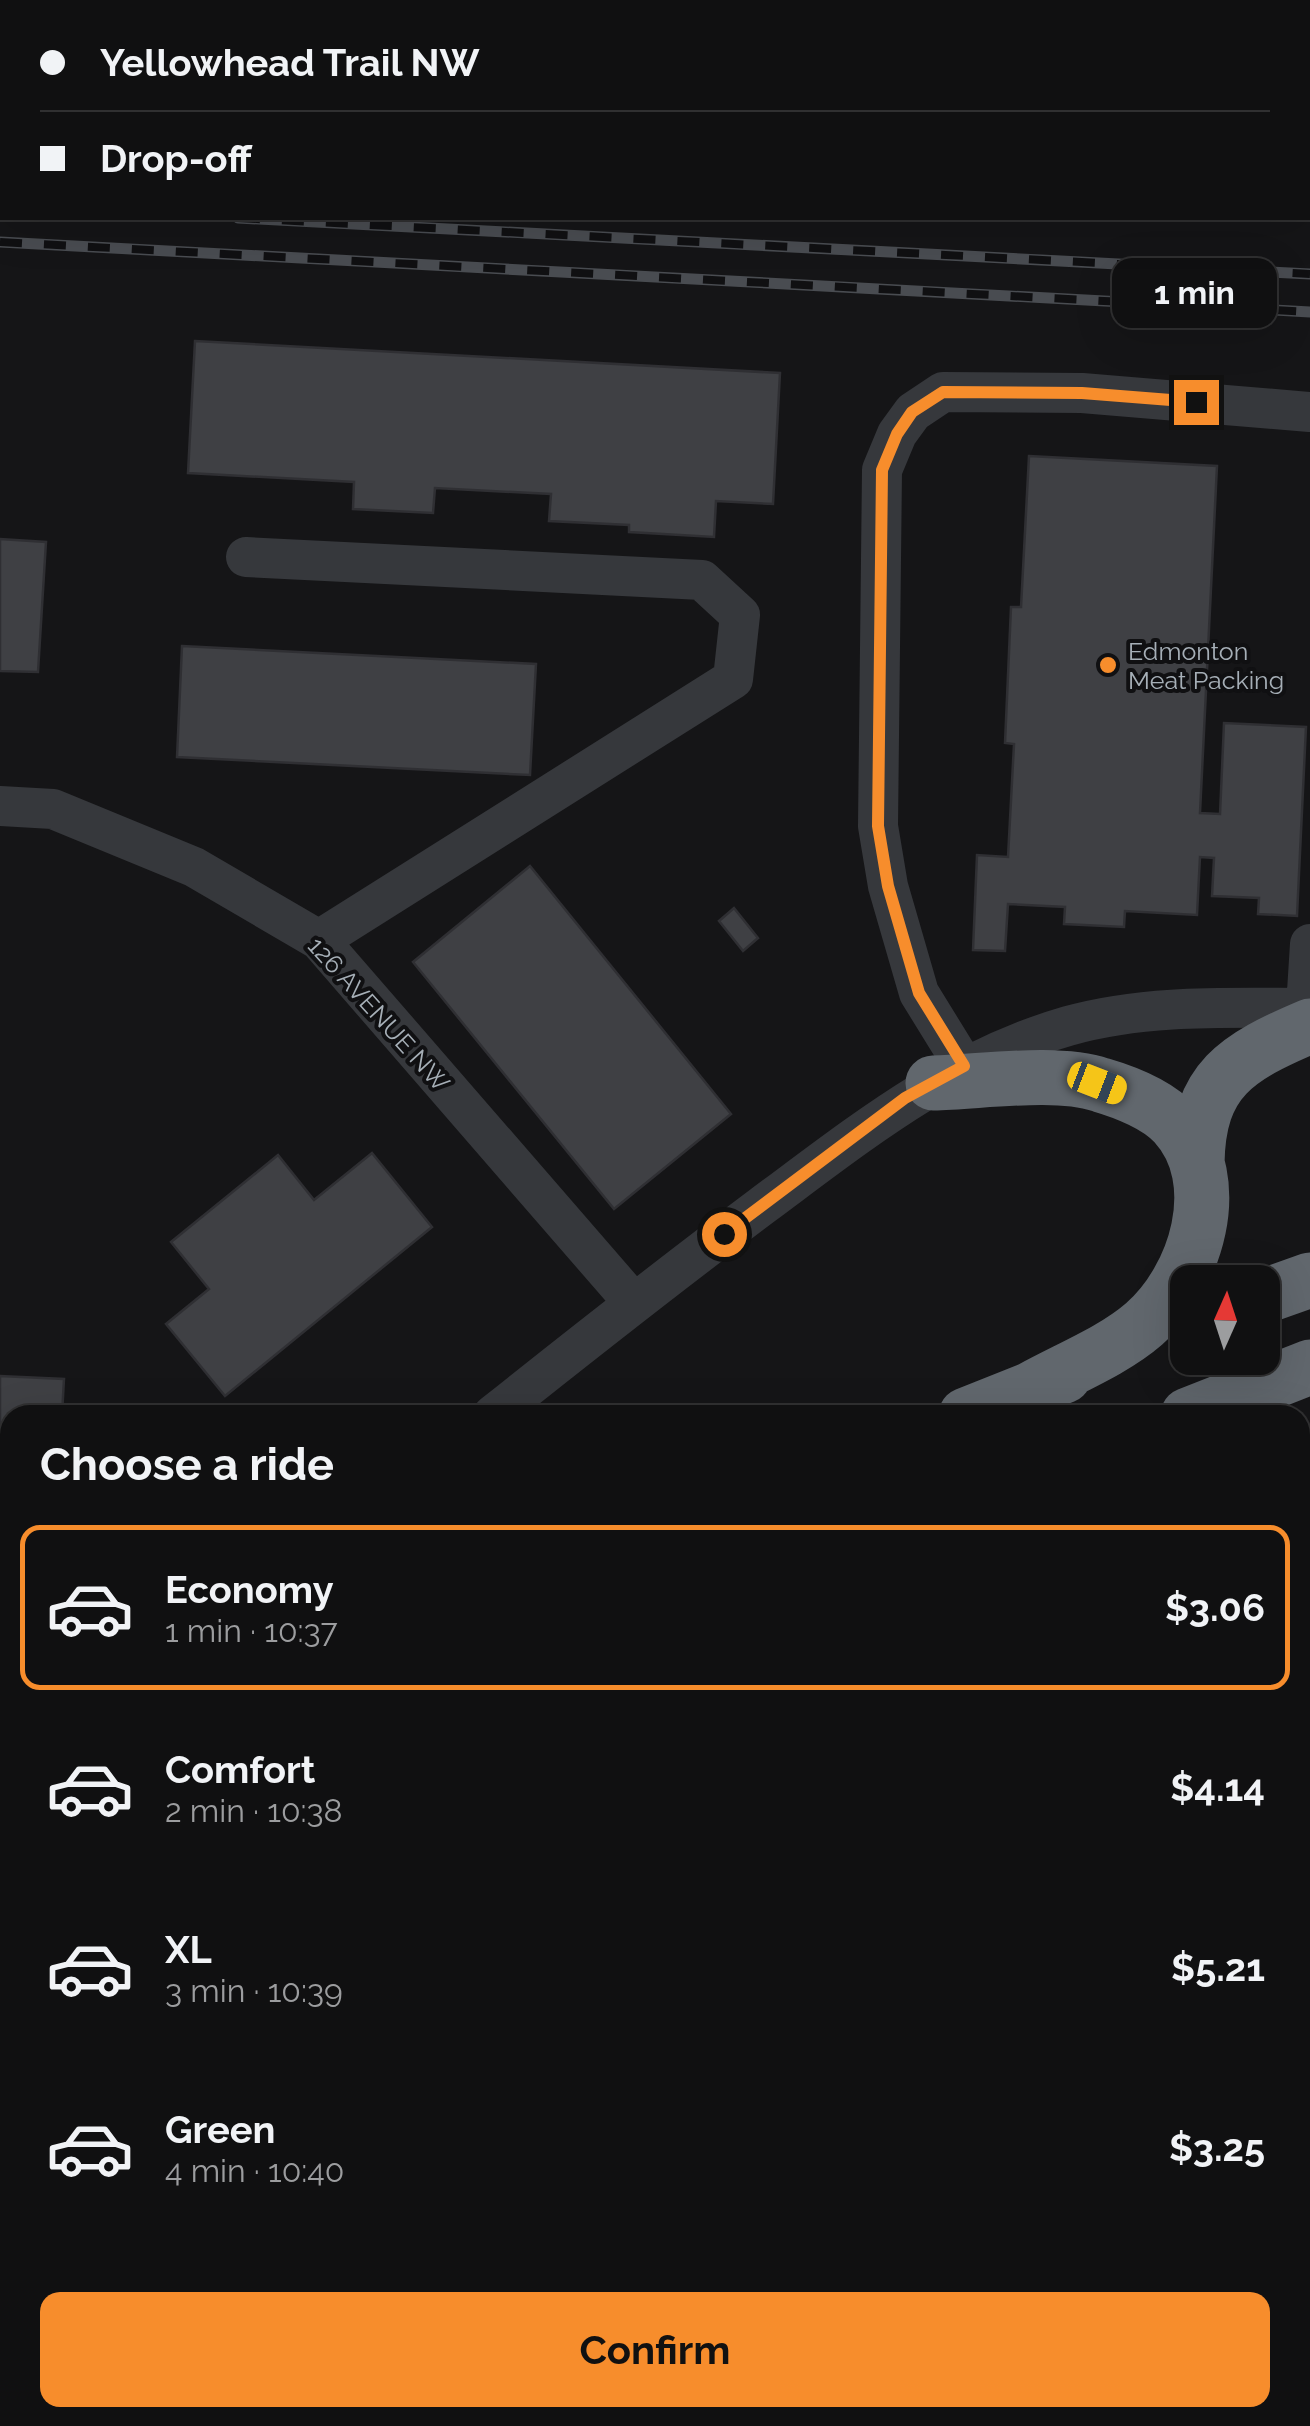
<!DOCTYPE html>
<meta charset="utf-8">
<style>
body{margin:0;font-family:Raleway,sans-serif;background:#19191a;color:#f1f3f6;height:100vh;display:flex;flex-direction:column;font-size:38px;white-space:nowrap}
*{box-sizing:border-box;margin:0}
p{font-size:32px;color:#9c9d9f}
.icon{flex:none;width:55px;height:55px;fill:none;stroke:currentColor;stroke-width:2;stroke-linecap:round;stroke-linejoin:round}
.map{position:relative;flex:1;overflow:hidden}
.details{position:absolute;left:0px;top:1405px;width:1310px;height:1022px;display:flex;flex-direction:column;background:#101011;border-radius:30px 30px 0 0;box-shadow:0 10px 40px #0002,0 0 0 2px #303031}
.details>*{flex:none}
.hud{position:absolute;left:0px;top:0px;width:1310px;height:220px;box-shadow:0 10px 40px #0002,0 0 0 2px #303031;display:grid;align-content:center;height:220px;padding:0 40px;background:#101011}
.needle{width:65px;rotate:3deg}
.buttons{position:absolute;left:1170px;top:1265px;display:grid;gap:20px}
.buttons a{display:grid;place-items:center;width:110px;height:110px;border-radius:20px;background:#101011;box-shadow:0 10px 40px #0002,0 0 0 2px #303031;font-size:50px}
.end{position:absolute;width:45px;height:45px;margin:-22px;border:12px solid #f78d2c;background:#111;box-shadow:0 0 0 5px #111}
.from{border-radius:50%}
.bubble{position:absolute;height:70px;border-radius:20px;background:#101011;box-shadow:0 10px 40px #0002,0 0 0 2px #303031;font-size:32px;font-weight:700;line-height:70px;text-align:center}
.car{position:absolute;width:30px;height:60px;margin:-30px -15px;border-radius:12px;box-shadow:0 0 8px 2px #0007;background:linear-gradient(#f5c518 24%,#345 0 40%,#f5c518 0 76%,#345 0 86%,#f5c518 0)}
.hud b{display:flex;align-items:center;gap:35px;height:95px;font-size:38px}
.hud b+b{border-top:2px solid #303031}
.hud i{width:25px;height:25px;background:#f1f3f6}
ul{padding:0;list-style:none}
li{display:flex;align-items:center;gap:30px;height:165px;margin:0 20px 15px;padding:0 20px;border:5px solid transparent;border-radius:20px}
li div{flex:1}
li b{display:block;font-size:38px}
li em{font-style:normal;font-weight:700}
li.selected{border-color:#f78d2c}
li>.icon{width:90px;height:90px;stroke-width:1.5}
h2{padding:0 40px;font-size:45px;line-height:120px}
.cta{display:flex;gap:20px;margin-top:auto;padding:20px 40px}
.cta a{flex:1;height:115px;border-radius:20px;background:#f78d2c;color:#111;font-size:40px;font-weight:700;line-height:115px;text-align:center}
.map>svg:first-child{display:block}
</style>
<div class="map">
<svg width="1310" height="2426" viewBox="0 0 1310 2426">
<rect width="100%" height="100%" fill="#151517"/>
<path fill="#1d251d" d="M 1300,1771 L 1310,1771 L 1310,2319 L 1300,2318 Z"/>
<path fill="#3f4044" stroke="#2f2f33" stroke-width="2.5" d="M 195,341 L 780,373 L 773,504 L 716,501 L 714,537 L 629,532 L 629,525 L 549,521 L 551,494 L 435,488 L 433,513 L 353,509 L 354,482 L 188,473 Z
M 1029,456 L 1217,466 L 1200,813 L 1220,814 L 1224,723 L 1306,727 L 1297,916 L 1258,914 L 1259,898 L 1212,896 L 1214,858 L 1200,857 L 1197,915 L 1125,911 L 1124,927 L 1064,924 L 1065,907 L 1008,904 L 1005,951 L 973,950 L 977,855 L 1008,857 L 1014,744 L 1005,743 L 1011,607 L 1021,607 Z
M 0,539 L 46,542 L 38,672 L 0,671 Z
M 182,646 L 536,664 L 530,775 L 177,757 Z
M 530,866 L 731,1114 L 614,1209 L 413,962 Z
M 734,908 L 758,938 L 743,951 L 719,921 Z
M 372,1153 L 432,1227 L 225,1396 L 166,1324 L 209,1289 L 171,1242 L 278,1155 L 314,1200 Z
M 0,1376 L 64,1379 L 62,1415 L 10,1415 L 10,1510 L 0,1509 Z
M 0,1989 L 9,1989 L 7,2035 L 0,2035 Z
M 0,2046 L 10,2047 L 7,2103 L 0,2103 Z
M 0,2113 L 10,2113 L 7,2167 L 0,2167 Z
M 194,2418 L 306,2418 L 306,2425 Z
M 641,2418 L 694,2418 L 694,2426 L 641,2426 Z
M 975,2418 L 1091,2418 L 1091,2426 L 974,2426 Z"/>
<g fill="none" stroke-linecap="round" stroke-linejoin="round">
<path stroke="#3c3f43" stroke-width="6" stroke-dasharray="5 8" stroke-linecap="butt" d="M 1300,1627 L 1310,1623
M 0,1890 L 10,1891"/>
<path stroke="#36383c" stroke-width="40" d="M 246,557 L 702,580 L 740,615 L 733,679 L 319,940
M 0,806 L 53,809 L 194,867 L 319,940 L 633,1302
M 1306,1008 L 1310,944
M 964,1066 L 919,993 L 888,886 L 878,826 L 882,470 L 897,434 L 913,412 L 943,392 L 1082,393 L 1310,412
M 493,1415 C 582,1344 671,1274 763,1205 C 860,1133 950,1060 1068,1026 C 1146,1004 1230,1008 1310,1008
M 0,1571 L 10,1571
M 95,2426 L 95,2418
M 454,2426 L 454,2418
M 818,2426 L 819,2418"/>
<path stroke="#61676d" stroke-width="55" d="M 933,1083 C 982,1082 1056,1070 1101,1085 C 1125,1092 1158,1105 1175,1124 C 1227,1181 1196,1279 1144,1324 C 1113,1351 1067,1369 1031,1389
M 1197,1164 C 1198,1079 1237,1057 1310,1026
M 1262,1297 L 1310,1280
M 966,1415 L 1064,1376
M 1188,1415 L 1310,1367
M 1300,1478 L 1310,1475
M 1300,1549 L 1310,1546
M 0,1672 L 10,1670
M 0,1789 L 10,1789"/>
<defs>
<path id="rail" d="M 0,205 L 2,205
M 238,218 L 1310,274
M 0,242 L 1310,312"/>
</defs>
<use href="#rail" stroke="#494c51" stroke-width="11"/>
<use href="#rail" stroke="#101012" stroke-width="8" stroke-dasharray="22" stroke-linecap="butt"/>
</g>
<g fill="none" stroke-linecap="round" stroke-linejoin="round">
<path stroke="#f78d2c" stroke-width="12" d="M 724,1234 L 905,1098 L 964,1066 L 919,993 L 888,886 L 878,826 L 882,470 L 897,434 L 912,412 L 943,392 L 1082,393 L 1196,402"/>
</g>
<circle fill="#f78d2c" stroke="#101012" stroke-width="4" cx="1108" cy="665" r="10"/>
<g text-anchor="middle" stroke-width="8" stroke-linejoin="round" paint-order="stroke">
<g font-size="25" fill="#a6afb7" stroke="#101012" text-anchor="start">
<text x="1128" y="660">Edmonton<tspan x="1128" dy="29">Meat Packing</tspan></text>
</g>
<g font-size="25" fill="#a6afb7" stroke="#101012">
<text transform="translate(379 1014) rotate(48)" y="9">126 AVENUE NW</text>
</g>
</g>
</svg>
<div class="buttons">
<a><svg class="needle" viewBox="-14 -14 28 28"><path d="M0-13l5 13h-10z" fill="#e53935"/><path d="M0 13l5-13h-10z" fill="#9c9d9f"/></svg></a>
</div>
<i class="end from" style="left:724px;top:1234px"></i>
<i class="end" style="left:1196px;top:402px"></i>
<div class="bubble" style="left:1112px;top:258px;width:165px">1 min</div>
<i class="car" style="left:1097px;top:1083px;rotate:111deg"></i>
<div class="hud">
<b><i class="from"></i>Yellowhead Trail NW</b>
<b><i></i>Drop-off</b>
</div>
<section class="details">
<h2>Choose a ride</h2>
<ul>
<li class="selected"><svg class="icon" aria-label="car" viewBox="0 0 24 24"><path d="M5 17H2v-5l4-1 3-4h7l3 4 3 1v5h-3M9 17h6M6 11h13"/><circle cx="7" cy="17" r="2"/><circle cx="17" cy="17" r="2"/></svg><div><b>Economy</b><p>1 min · 10:37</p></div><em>$3.06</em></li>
<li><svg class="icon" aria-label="car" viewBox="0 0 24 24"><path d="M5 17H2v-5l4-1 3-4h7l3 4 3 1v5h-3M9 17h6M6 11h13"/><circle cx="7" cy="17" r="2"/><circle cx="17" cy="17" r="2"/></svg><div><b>Comfort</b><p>2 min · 10:38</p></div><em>$4.14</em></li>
<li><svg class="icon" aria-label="car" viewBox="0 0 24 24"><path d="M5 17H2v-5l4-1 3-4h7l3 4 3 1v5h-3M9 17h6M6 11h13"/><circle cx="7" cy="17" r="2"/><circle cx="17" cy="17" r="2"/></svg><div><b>XL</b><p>3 min · 10:39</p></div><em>$5.21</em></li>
<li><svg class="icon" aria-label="car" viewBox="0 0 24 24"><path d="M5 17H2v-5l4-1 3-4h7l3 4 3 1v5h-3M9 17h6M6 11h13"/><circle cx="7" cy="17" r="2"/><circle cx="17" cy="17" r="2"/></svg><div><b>Green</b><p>4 min · 10:40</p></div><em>$3.25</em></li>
</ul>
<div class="cta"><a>Confirm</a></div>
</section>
</div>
